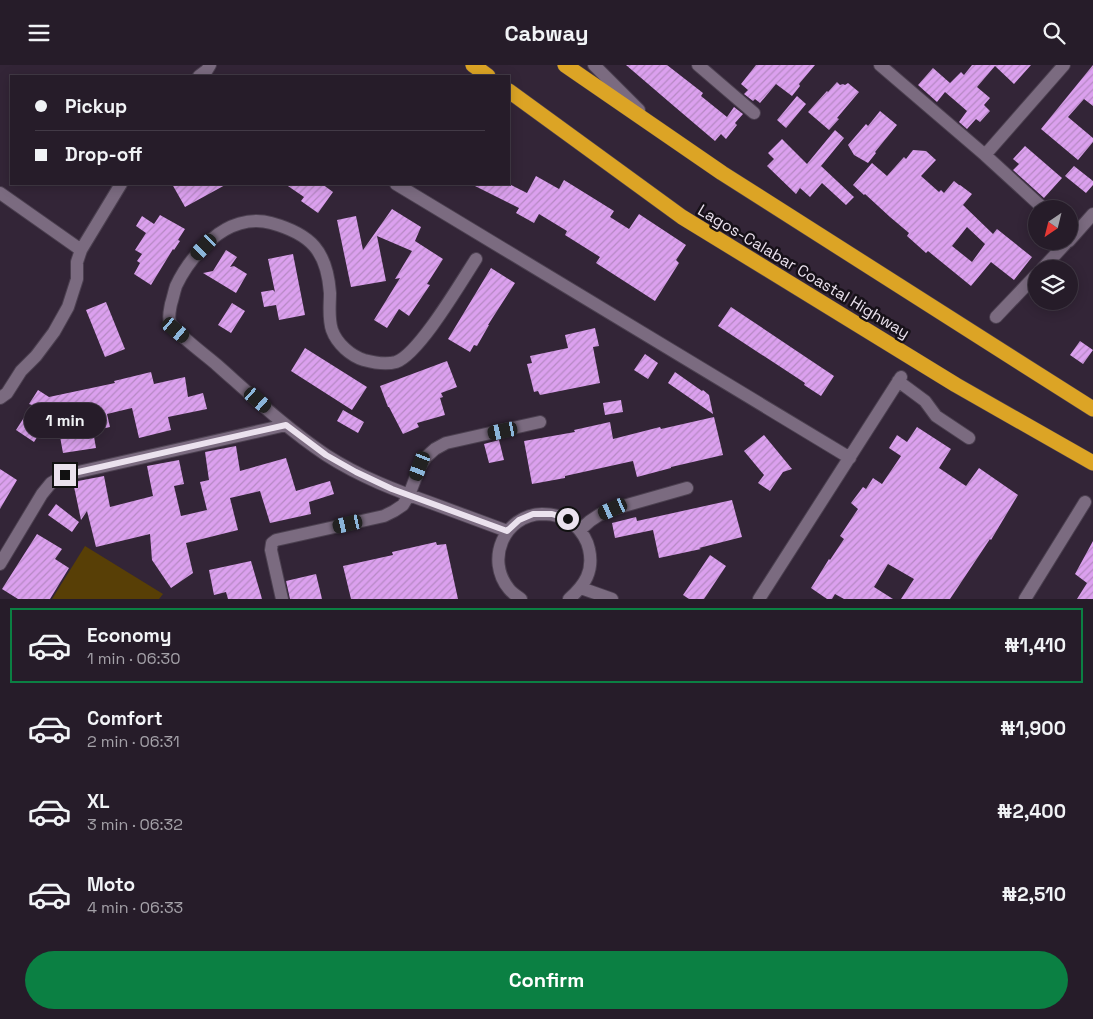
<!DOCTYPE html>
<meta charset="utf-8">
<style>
body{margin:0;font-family:"Space Grotesk",sans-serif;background:#322935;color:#f1f3f6;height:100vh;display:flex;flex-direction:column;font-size:19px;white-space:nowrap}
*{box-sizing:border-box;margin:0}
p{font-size:16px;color:#a4a1a8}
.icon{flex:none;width:28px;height:28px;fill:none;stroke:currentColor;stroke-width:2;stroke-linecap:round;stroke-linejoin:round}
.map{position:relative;height:534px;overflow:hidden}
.panel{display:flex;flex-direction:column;background:#261c29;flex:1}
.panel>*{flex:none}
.guide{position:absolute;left:10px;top:10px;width:500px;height:110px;border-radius:0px;box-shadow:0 2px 12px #0003,0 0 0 1px #423a46;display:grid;align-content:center;height:110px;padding:0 25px;background:#261c29}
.needle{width:32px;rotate:215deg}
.tools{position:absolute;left:1028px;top:135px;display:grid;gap:10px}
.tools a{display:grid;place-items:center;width:50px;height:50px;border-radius:50%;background:#261c29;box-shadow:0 2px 12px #0003,0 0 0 1px #423a46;font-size:25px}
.end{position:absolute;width:22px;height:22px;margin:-11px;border:6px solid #ebe2ee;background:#111;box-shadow:0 0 0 2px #111}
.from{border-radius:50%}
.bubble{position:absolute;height:35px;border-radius:18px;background:#261c29;box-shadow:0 2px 12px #0003,0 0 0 1px #423a46;font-size:16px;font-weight:700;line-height:35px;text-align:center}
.car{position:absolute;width:15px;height:30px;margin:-15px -8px;border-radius:6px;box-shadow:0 0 4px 1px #0007;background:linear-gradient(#222 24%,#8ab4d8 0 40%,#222 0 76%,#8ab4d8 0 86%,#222 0)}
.guide b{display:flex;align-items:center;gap:18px;height:48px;font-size:19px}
.guide b+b{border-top:1px solid #423a46}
.guide i{width:12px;height:12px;background:#f1f3f6}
ul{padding:9px 0 0;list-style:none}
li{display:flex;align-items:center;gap:15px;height:75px;margin:0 10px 8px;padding:0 15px;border:2px solid transparent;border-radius:0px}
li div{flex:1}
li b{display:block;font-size:19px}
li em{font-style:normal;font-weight:700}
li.current{border-color:#0b8043}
li>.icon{width:45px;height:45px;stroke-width:1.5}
.action{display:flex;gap:10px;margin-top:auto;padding:10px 25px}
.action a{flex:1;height:58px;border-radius:30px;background:#0b8043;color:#fff;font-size:20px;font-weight:700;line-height:58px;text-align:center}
header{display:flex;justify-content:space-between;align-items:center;height:65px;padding:0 25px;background:#261c29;font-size:22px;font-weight:700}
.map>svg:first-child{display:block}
</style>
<header><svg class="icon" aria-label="menu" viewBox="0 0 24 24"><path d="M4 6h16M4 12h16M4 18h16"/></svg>Cabway<svg class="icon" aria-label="search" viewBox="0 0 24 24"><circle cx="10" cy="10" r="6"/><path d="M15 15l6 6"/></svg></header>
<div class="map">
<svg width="1093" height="534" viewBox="0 0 1093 534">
<defs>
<pattern id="building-hatch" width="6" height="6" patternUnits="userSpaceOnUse" patternTransform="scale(1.25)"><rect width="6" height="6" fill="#dba0ee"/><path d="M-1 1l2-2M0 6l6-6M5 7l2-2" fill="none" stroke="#b689c4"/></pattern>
</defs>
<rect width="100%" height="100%" fill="#332537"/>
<path fill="#583f06" d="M 85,481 L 163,529 L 159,534 L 52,534 Z"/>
<path fill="url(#building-hatch)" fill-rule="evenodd" d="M 626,0 L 667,0 L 703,28 L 701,31 L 727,52 L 734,42 L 743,49 L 735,58 L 737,60 L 726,74 L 721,69 L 715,76 L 675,42 Z
M 756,0 L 815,0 L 799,19 L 800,21 L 792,31 L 776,19 L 760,38 L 755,34 L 753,36 L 744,29 L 748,25 L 741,19 Z
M 972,0 L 1031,0 L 1014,19 L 995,1 L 977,22 L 990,33 L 984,40 L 990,46 L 980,57 L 976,54 L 967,64 L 959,57 L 967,46 L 945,27 L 937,37 L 918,20 L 933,3 L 950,18 L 961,7 L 964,10 Z
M 1093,0 L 1093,41 L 1084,34 L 1068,52 L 1093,73 L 1093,77 L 1078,95 L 1041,64 Z
M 837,17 L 840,20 L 843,19 L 845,20 L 848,18 L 859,27 L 837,53 L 839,54 L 829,65 L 808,47 L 827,26 L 828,27 Z
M 797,31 L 806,39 L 786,63 L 777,55 Z
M 880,46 L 897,60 L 875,87 L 876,88 L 868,98 L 854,90 L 848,80 L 866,59 L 868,61 Z
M 835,65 L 844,73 L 821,101 L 854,132 L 846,140 L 822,118 L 810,132 L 800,123 L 796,129 L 767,101 L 774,94 L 768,88 L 782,74 L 807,99 Z
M 1025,81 L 1062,113 L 1044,133 L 1013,105 L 1019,99 L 1013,94 Z
M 913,85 L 926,86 L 936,95 L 921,111 L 939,127 L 941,125 L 944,128 L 954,116 L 959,120 L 960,120 L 972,129 L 963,140 L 993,169 L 997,164 L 1032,192 L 1014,215 L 991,197 L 971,221 L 928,186 L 926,188 L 907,171 L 909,168 L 890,152 L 865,129 L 864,130 L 853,120 L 872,98 L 887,111 L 904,92 L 906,94 ZM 967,162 L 985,179 L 972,197 L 952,181 Z
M 1074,101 L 1093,116 L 1093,120 L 1086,128 L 1065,111 Z
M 536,111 L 559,124 L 564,115 L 614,146 L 610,152 L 629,164 L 639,149 L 686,180 L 676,195 L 679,198 L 655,236 L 596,198 L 600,192 L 565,170 L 567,166 L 539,149 L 534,158 L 516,148 L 519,143 L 471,119 L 509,119 L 527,128 Z
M 172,119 L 227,119 L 185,142 Z
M 285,119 L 322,119 L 333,127 L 318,148 L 301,136 L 304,132 Z
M 392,144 L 421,162 L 415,176 L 443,194 L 427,219 L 430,220 L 409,251 L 399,244 L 387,263 L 374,255 L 400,213 L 395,214 L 412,186 L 377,171 L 386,216 L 351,222 L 337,155 L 356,151 L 363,185 Z
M 160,150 L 185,164 L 178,175 L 180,176 L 174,185 L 173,184 L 151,220 L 134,209 L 140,198 L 137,196 L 142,189 L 135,185 L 146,168 L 136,161 L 142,151 L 154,159 Z
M 226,185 L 237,192 L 230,202 L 234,201 L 247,209 L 236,228 L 203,208 L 213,206 Z
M 293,189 L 305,250 L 279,255 L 276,240 L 264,242 L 261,227 L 273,225 L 275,227 L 268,194 Z
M 491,203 L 515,218 L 488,260 L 489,260 L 477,281 L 474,280 L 470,287 L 448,274 Z
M 106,237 L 125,284 L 105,292 L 86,245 Z
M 232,238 L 245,246 L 231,268 L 218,260 Z
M 731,242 L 834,311 L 821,331 L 804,320 L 805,318 L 718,261 Z
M 595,263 L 599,281 L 593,282 L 600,318 L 540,330 L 538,326 L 534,327 L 527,299 L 532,298 L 530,291 L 568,283 L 565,270 Z
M 1080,276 L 1093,285 L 1083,299 L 1070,290 Z
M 305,283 L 367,322 L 352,345 L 291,306 Z
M 645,289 L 658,298 L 648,314 L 634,305 Z
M 447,296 L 457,322 L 441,328 L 443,332 L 440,333 L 445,350 L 417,358 L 419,362 L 403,369 L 389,342 L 388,342 L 380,321 Z
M 151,307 L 154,319 L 185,312 L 188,332 L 203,328 L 207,344 L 168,352 L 171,365 L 139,373 L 132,343 L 107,349 L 110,362 L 93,366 L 96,383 L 63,388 L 55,344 L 34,377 L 16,365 L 32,340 L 29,339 L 38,325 L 49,332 L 115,318 L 114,316 Z
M 675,307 L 702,326 L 703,325 L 709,330 L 713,349 L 668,318 Z
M 621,335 L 623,347 L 605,350 L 603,338 Z
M 343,345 L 364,357 L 358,368 L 337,356 Z
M 714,352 L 723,390 L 671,402 L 671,403 L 637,412 L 633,396 L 565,411 L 565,413 L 532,419 L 524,376 L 575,367 L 574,365 L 610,357 L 613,374 L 660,362 L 661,364 Z
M 917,362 L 951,384 L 939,403 L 966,421 L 979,403 L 1018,430 L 991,475 L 990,474 L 950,534 L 901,534 L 914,514 L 888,499 L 874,522 L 893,534 L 844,534 L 835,529 L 832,534 L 827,534 L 811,523 L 829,494 L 830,495 L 844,474 L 840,471 L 858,444 L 851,438 L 863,422 L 866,424 L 873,413 L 882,419 L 901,391 L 889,383 L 897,370 L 907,377 Z
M 764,370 L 792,404 L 783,407 L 770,426 L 758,418 L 764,410 L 744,386 Z
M 499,375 L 504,395 L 489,398 L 484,379 Z
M 236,381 L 240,406 L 286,393 L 296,426 L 330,416 L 334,429 L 309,437 L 311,449 L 270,458 L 260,426 L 230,433 L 238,465 L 186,478 L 193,508 L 171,523 L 152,495 L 150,469 L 96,482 L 87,446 L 81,455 L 73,417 L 104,411 L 110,442 L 153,431 L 147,401 L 179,395 L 184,419 L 174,421 L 181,451 L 207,445 L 200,417 L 209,415 L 205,387 Z
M 0,404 L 17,415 L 0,444 Z
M 732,435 L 742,472 L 699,483 L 701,484 L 659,493 L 653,465 L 615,473 L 612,458 L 636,452 L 637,456 Z
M 56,439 L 79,457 L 72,467 L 48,450 Z
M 37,469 L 62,484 L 55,494 L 69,503 L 50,534 L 18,534 L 2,524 Z
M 1093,476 L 1093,534 L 1077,534 L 1087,518 L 1075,509 Z
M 436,477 L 437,480 L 446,479 L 458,534 L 351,534 L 343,501 L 393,490 L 392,487 Z
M 710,490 L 726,501 L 704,534 L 689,534 L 683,530 Z
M 251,496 L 262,534 L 228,534 L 226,527 L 214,530 L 209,505 Z
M 316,509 L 322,534 L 290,534 L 286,516 Z"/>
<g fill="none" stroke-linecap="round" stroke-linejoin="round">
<defs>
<path id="minor" d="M 594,0 L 639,45
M 698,0 L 754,48
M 880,0 L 985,90 L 1044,144
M 199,11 L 207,5 L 210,0
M 985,90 L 1064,0
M 396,119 L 850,393
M 0,128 L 81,185
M 1069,176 L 1093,149
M 476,194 C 461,217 419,289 396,297 C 385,300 375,298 364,295 C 351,291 337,279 332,265 C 328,253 330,240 330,228 C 327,186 311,169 271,158 C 250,152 228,160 212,174 C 198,186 184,204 176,221 C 174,227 173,233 171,239 C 170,245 168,251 170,257 C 174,267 207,291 217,300 C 252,331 287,364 326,390 C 360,412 397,426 434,439 C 458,448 483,457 507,466
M 1042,204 L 1068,176
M 996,252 L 1036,210
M 898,316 L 925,336 L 936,351 L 969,373
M 0,333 L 7,328 L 21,306 L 36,291 L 54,267 L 68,242 L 77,214 L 77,197 L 81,185 L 121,119
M 580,465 L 590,456 L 599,450 L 613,444 L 687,423
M 0,499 L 42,429 L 51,418 L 65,410 L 286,360
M 581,523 L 612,534
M 282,534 L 271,485 L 272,478 L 276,475 L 384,451 L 394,446 L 403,440 L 409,430 L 420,401 L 426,392 L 435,384 L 446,378 L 540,357
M 521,534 C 517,531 512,528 509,524 C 485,495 504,450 542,449 C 554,449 564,451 574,459 C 581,466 587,474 589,484 C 594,506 585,520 569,534
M 759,534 L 901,312
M 1025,534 L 1085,437"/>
<path id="highway" d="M 473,0 L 488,11
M 565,0 L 722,108 L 1093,344
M 509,26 L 682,152 L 956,320 L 1093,398"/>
</defs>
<use href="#minor" stroke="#4c4050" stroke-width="14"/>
<use href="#highway" stroke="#4c4050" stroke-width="16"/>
<use href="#minor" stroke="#7b6b80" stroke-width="12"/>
<use href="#highway" stroke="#dca425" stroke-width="15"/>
</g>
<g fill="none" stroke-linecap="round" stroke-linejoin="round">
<path stroke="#ebe2ee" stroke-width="6" d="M 65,410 L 286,360 L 326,390 L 356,407 L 392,424 L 507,466 L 519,455 L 533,449 L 552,449 L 568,454"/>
</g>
<g text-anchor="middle" stroke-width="5" stroke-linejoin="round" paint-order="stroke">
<g font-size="16" fill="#ebe2ee" stroke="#171119">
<text transform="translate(804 206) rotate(31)" y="6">Lagos-Calabar Coastal Highway</text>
</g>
</g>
</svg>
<div class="tools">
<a><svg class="needle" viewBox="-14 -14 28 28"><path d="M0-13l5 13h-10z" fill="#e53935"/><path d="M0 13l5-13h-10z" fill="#a4a1a8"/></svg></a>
<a><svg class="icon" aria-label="layers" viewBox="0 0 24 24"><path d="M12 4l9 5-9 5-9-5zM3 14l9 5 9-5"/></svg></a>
</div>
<i class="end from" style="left:568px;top:454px"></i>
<i class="end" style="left:65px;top:410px"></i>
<div class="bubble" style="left:24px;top:338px;width:82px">1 min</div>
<i class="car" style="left:204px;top:182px;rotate:224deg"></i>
<i class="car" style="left:176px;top:265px;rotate:130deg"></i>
<i class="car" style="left:258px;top:335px;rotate:131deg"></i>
<i class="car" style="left:503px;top:366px;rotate:258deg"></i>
<i class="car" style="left:420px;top:401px;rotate:201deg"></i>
<i class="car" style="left:613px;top:444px;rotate:246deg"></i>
<i class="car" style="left:348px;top:459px;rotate:257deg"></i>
<div class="guide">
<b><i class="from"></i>Pickup</b>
<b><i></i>Drop-off</b>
</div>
</div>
<section class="panel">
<ul>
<li class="current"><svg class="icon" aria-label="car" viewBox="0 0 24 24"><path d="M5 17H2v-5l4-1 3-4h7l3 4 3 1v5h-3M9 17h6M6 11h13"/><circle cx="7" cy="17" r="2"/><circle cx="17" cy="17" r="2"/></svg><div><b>Economy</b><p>1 min · 06:30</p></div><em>₦1,410</em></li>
<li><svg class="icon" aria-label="car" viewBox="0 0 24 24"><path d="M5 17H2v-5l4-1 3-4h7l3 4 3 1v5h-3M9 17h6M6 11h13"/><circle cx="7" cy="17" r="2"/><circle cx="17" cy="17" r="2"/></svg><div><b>Comfort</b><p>2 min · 06:31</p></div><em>₦1,900</em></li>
<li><svg class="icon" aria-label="car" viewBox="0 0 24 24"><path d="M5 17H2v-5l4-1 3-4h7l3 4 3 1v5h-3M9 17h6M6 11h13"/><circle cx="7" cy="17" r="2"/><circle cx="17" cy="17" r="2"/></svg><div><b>XL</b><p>3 min · 06:32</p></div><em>₦2,400</em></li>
<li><svg class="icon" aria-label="car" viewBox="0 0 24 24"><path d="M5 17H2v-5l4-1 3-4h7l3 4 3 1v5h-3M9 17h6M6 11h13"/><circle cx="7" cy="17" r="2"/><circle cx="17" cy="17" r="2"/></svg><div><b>Moto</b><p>4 min · 06:33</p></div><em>₦2,510</em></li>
</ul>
<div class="action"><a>Confirm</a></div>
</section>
